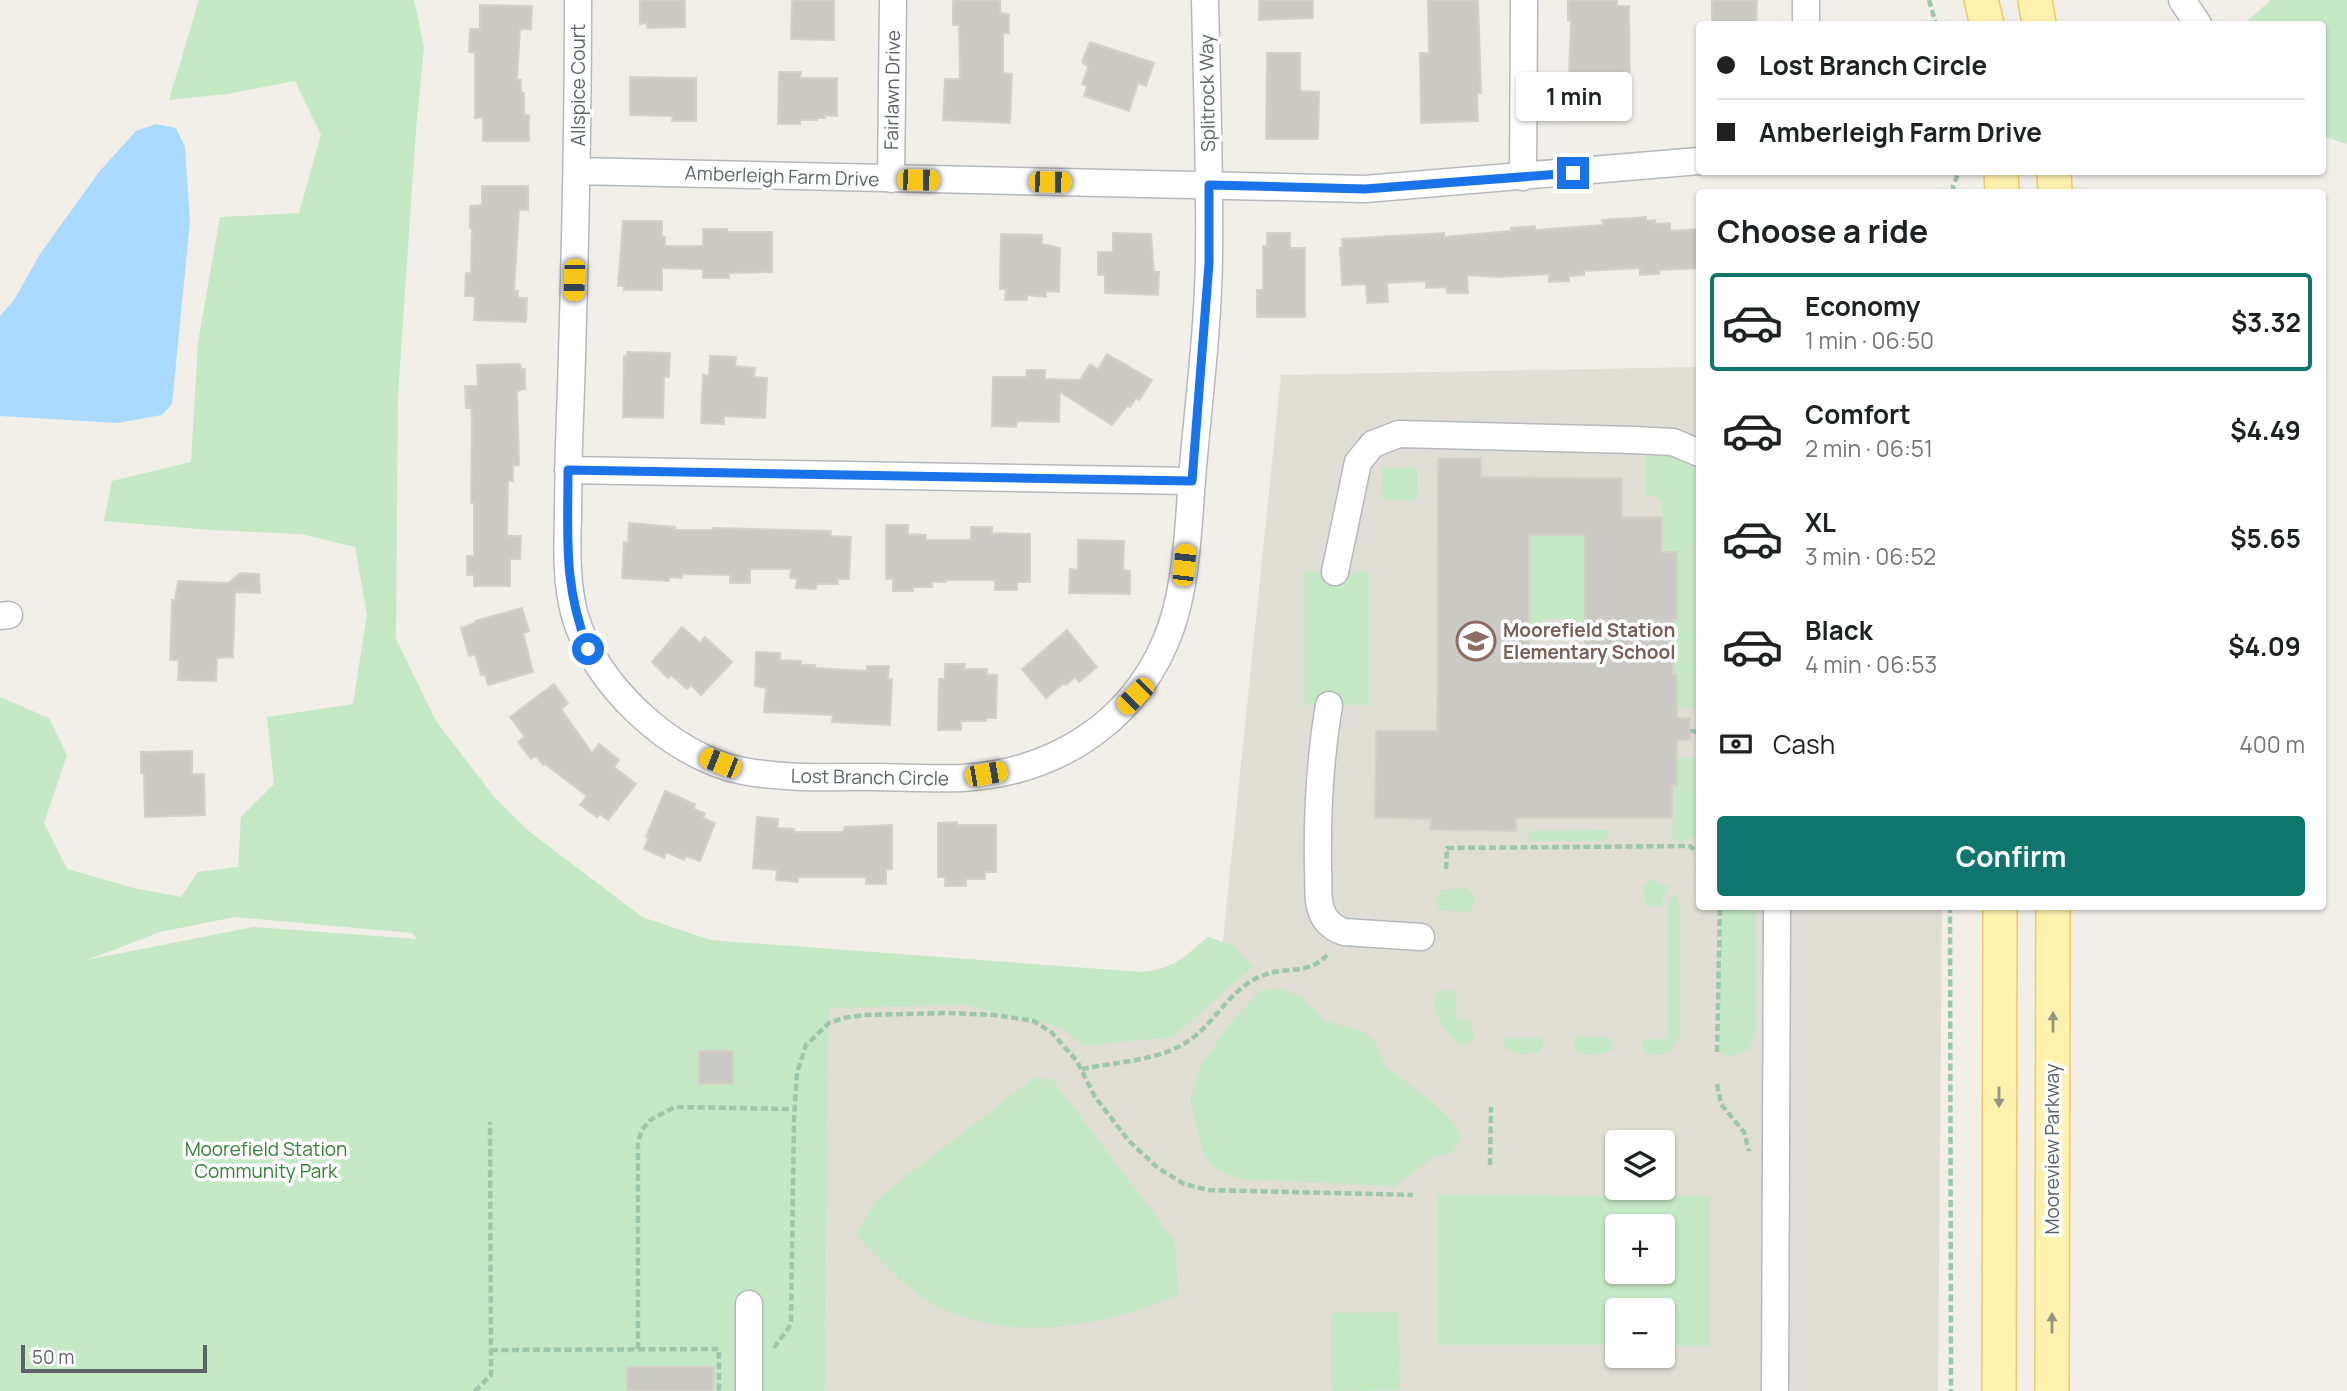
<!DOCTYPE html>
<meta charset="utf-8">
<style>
body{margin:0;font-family:Manrope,sans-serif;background:#f2f2f2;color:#202124;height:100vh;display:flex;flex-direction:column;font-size:26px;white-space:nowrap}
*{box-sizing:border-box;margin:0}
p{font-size:23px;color:#757577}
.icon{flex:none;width:38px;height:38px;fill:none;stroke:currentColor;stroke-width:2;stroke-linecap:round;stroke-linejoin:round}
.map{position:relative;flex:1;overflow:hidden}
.side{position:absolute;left:1696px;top:189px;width:630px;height:721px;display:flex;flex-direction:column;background:#fff;border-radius:7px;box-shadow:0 2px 5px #0004}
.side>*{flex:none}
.top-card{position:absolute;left:1696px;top:21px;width:630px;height:154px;border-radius:7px;box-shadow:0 2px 5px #0004;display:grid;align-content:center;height:154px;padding:0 21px;background:#fff}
.controls{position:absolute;left:1605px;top:1130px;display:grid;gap:14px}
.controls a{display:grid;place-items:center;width:70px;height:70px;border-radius:7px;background:#fff;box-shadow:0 2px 5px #0004;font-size:35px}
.scale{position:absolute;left:21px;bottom:18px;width:186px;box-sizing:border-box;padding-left:7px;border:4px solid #5f6368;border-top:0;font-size:19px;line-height:24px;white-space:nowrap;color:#5f6368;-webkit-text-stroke:5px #fff;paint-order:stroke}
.end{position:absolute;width:32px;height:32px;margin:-16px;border:9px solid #1a73e8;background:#fff;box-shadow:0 0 0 4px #fff}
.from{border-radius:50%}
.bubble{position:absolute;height:49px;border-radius:7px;background:#fff;box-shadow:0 2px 5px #0004;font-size:23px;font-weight:700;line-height:49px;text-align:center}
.car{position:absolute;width:21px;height:42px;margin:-21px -10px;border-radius:9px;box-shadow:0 0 5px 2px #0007;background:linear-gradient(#f5c518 24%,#345 0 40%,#f5c518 0 76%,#345 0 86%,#f5c518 0)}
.top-card b{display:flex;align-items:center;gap:24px;height:66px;font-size:26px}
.top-card b+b{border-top:2px solid #e0e0e0}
.top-card i{width:18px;height:18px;background:#202124}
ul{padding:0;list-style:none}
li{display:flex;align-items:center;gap:21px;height:98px;margin:0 14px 10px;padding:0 7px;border:4px solid transparent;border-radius:7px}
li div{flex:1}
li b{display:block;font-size:26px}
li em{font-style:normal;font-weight:700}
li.selected{border-color:#0f766e}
li>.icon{width:63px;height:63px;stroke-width:1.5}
h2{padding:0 21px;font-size:32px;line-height:84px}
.pay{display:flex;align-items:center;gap:18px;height:77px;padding:0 21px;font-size:26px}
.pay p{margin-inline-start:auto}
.button{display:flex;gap:14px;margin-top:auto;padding:14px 21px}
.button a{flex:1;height:80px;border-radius:7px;background:#0f766e;color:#fff;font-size:28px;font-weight:700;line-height:80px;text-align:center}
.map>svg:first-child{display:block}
</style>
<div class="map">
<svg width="2347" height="1391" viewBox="0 0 2347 1391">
<rect width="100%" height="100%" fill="#f1efe8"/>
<path fill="#e1ded6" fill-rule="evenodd" d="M 1699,367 L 1699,906 L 1942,907 L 1938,1391 L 825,1391 L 829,970 L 1217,998 L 1281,375 ZM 1617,1143 L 1662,1143 L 1662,1188 L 1617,1188 ZM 1617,1227 L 1662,1227 L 1662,1272 L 1617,1272 ZM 1617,1311 L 1662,1311 L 1662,1356 L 1617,1356 Z"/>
<path fill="#c5e8c5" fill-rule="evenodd" d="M 199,0 L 414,0 L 424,47 L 416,129 L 398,395 L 396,639 L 436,721 L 495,798 L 530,832 L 642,917 L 710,940 L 1142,972 C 1174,969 1185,956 1208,937 L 1233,945 L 1253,967 L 1172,1037 L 1082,1046 L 1061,1027 L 964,1005 L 829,1008 L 825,1391 L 0,1391 L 0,697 L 49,718 L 67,755 L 44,823 L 67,869 L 134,888 L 181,897 L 198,872 L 238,867 L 241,817 L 274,784 L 267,717 L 353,704 L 367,614 L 355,547 L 301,534 L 210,530 L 104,521 L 112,481 L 191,462 L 198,342 L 220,217 L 299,213 L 321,135 L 295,81 L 227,94 L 169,100 ZM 235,917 L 412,933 L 417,939 L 253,927 L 87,960 L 160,932 Z
M 2271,0 L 2347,0 L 2347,144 L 2322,136 L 2322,24 L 2244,24 Z
M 1646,450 L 1699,461 L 1699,703 L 1696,704 L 1696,708 L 1677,708 L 1673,674 L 1673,619 L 1677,618 L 1677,552 L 1662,552 L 1662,500 L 1646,494 Z
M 1382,467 L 1418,468 L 1417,500 L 1381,499 Z
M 1529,535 L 1585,535 L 1584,631 L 1573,631 L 1572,619 L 1541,619 L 1541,630 L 1530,630 Z
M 1303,572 L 1369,572 L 1369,705 L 1303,705 Z
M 1677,757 L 1699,758 L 1699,835 L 1685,842 L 1672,841 L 1672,785 L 1677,785 Z
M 1608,830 L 1608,835 L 1603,841 L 1532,841 L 1528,838 L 1528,831 Z
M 1650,879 L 1669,887 L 1663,896 L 1662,907 L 1645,906 L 1644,887 Z
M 1467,888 L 1474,895 L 1475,903 L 1468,912 L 1439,910 L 1436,900 L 1441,890 Z
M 1676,894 L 1680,907 L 1680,1035 C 1674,1051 1665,1058 1647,1054 L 1642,1045 L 1645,1039 L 1668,1039 L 1668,899 Z
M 1720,907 L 1756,907 L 1756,1030 L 1748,1050 L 1737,1055 L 1727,1056 L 1721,1053 L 1719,1043 Z
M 1281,988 L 1303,998 L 1324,1020 L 1365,1033 L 1374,1040 L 1385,1066 L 1431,1101 L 1453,1122 L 1461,1137 L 1452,1153 L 1434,1157 L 1395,1186 L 1238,1179 L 1212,1167 L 1203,1152 L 1190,1100 L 1201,1066 L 1231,1022 L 1261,990 Z
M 1439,990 L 1455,991 L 1455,1020 L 1471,1021 L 1474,1041 L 1462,1045 C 1446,1037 1427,1009 1439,990 Z
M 1577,1037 L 1608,1037 L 1612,1041 L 1613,1048 C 1603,1058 1581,1057 1573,1046 L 1574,1040 Z
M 1507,1038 L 1541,1038 L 1544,1044 L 1539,1052 L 1522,1055 L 1505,1048 L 1503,1044 Z
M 1034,1078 L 1052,1079 L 1174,1240 L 1179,1295 C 1099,1328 1000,1347 922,1297 C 897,1280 877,1256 856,1235 L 877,1199 Z
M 1438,1195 L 1710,1196 L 1710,1346 L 1663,1346 L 1662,1311 L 1617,1311 L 1617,1345 L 1438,1345 ZM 1617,1227 L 1662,1227 L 1662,1272 L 1617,1272 Z
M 1398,1312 L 1400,1390 L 1331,1391 L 1331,1313 Z"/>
<path fill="#aadaff" d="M 156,124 L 176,128 L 185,147 L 190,222 L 172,404 L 162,415 L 117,423 L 0,416 L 0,316 L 14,300 L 40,254 L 99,172 L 136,131 Z"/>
<path fill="#cccac5" stroke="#d6d1c6" stroke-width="2" fill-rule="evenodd" d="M 640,0 L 685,0 L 685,27 L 647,28 L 647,23 L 640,24 Z
M 792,0 L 834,0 L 834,40 L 791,39 Z
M 953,0 L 1000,0 L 1000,12 L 1009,15 L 1009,33 L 1003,33 L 1003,73 L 1012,74 L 1010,123 L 943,120 L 945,79 L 959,79 L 960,76 L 959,25 L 953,25 Z
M 1259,0 L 1313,0 L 1313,18 L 1259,20 Z
M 1428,0 L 1478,0 L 1481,93 L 1477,93 L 1478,121 L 1421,123 L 1420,53 L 1429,53 Z
M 1568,0 L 1617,0 L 1617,6 L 1629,6 L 1630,102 L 1571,101 L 1572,73 L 1569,73 L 1571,21 L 1568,21 Z
M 1712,0 L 1757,0 L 1756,24 L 1712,24 Z
M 480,5 L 532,6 L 531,29 L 520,29 L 517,80 L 521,80 L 521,93 L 524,93 L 524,115 L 529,115 L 529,141 L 483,141 L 483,117 L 475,118 L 475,52 L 469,52 L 470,29 L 480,29 Z
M 1090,42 L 1154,63 L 1146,86 L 1138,83 L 1129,111 L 1084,96 L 1087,86 L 1082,84 L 1088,67 L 1082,62 Z
M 1267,53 L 1300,53 L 1300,91 L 1319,92 L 1318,139 L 1266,139 Z
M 779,72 L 801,72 L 800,78 L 837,78 L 837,116 L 825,115 L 825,118 L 817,118 L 817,120 L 800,120 L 800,124 L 778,124 Z
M 630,77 L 696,78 L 696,121 L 672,121 L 673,116 L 630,115 Z
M 482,186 L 528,186 L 528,210 L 519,210 L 514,291 L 518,291 L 518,298 L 527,298 L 526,322 L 474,320 L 475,296 L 465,296 L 466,273 L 471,273 L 472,228 L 470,228 L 470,206 L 482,205 Z
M 1646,217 L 1646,221 L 1655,220 L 1655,224 L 1670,223 L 1670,231 L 1699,229 L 1699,268 L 1659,270 L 1659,274 L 1640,275 L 1640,268 L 1584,271 L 1584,275 L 1569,276 L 1569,281 L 1549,282 L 1549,274 L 1497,277 L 1467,275 L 1468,293 L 1447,293 L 1447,287 L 1426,288 L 1426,281 L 1387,283 L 1388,302 L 1367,303 L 1366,284 L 1342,285 L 1340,248 L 1343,248 L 1342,239 L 1444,233 L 1444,237 L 1511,231 L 1511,228 L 1535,226 L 1535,230 L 1603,225 L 1602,220 Z
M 623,221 L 662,221 L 662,237 L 665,237 L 665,246 L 703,246 L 703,229 L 727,229 L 727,232 L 772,232 L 772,272 L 729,273 L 729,278 L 703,278 L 703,269 L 662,268 L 662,290 L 624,290 L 624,286 L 618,286 Z
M 1113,233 L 1151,234 L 1154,272 L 1159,272 L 1158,295 L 1105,293 L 1105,275 L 1098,275 L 1098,252 L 1113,252 Z
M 1267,233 L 1290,233 L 1290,248 L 1305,248 L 1305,317 L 1257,317 L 1257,290 L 1263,290 L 1263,246 L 1267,246 Z
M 1001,234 L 1042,235 L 1042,244 L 1060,248 L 1059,292 L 1046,291 L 1046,297 L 1027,295 L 1027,300 L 1005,300 L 1006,289 L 1000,289 Z
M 627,352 L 670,353 L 669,377 L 664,377 L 663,418 L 623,417 L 624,356 L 627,356 Z
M 1107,354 L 1152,380 L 1139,400 L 1136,398 L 1130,407 L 1128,405 L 1112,425 L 1060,392 L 1059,422 L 1017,421 L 1016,427 L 992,426 L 993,377 L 1026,377 L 1027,370 L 1045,370 L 1045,379 L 1080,380 L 1090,364 L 1098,369 Z
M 710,356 L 736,357 L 735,366 L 755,368 L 754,377 L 767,378 L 765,418 L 724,416 L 724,424 L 701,423 L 703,375 L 709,376 Z
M 520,364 L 521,369 L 525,369 L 525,389 L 517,391 L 519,465 L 513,466 L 513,481 L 508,481 L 507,536 L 521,536 L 520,559 L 510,559 L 510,586 L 474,586 L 474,575 L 467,575 L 467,556 L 474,556 L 474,503 L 471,503 L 472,421 L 471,408 L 466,408 L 465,386 L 478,386 L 477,365 Z
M 1438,458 L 1481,458 L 1481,477 L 1622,478 L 1622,517 L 1662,517 L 1662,552 L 1677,552 L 1677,619 L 1673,619 L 1673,674 L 1677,674 L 1677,718 L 1690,718 L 1690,740 L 1677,740 L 1677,785 L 1672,785 L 1672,818 L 1516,818 L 1516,831 L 1430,830 L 1431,819 L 1375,818 L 1376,731 L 1437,731 ZM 1529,535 L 1585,535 L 1585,658 L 1529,658 Z
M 629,523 L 675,527 L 674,530 L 713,530 L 713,528 L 831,531 L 830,536 L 851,537 L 849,579 L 838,579 L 838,584 L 817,584 L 816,589 L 796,588 L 797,579 L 790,578 L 791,569 L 750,569 L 750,583 L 730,583 L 730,575 L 682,574 L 682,578 L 669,577 L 669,581 L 622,578 L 624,542 L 628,542 Z
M 886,525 L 908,525 L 908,534 L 926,535 L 926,540 L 971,540 L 971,527 L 992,527 L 992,533 L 1030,534 L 1030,582 L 1017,582 L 1017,590 L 995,590 L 995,580 L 945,580 L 945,582 L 932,582 L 932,587 L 913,587 L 913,591 L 893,591 L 893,579 L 886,579 Z
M 1078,540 L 1124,541 L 1123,570 L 1130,571 L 1130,594 L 1069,593 L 1070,569 L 1078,570 Z
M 240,573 L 259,574 L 260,593 L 235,592 L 233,657 L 217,658 L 216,681 L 178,680 L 179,660 L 170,660 L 172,600 L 175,600 L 178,581 L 228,583 Z
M 522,608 L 529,631 L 523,633 L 533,672 L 488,685 L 485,674 L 481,675 L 475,654 L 469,656 L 461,628 L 475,623 L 475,621 Z
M 682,627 L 700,643 L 705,637 L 732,662 L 701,695 L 691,685 L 687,689 L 671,675 L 668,678 L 652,662 Z
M 1067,630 L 1097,667 L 1079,682 L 1075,677 L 1066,685 L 1064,683 L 1046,698 L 1022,669 Z
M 756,652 L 780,653 L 780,660 L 801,661 L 801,665 L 815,665 L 815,668 L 867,671 L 867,666 L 889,666 L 888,679 L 892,679 L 890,725 L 832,722 L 833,715 L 764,712 L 766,688 L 755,686 Z
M 945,664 L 965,664 L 964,669 L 987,669 L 987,675 L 997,675 L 996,718 L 986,718 L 986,721 L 961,721 L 961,730 L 938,730 L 939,679 L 945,679 Z
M 554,684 L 568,703 L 561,709 L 592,753 L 599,744 L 619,760 L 614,767 L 636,784 L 608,820 L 600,814 L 597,817 L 580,805 L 587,796 L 545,764 L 543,765 L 536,756 L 531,759 L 518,742 L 525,737 L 510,717 Z
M 192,751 L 192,774 L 204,774 L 205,815 L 145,817 L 144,773 L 141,773 L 141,752 Z
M 665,791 L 695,804 L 694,809 L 705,813 L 703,818 L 715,823 L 700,861 L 686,856 L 684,860 L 666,852 L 664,858 L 644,849 L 649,838 L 646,837 Z
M 757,817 L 778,819 L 777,828 L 794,829 L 794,832 L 843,832 L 845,827 L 892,825 L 892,869 L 886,869 L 886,884 L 866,884 L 866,877 L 798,877 L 798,882 L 776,880 L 777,870 L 753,868 Z
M 957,822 L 957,825 L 996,825 L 996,872 L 985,872 L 985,879 L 966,879 L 966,886 L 945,886 L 945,877 L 938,877 L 938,823 Z
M 699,1051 L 733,1051 L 733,1084 L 699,1084 Z
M 627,1367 L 714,1367 L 713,1391 L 627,1391 Z"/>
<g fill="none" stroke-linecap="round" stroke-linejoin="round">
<defs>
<path id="minor" d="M 578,0 C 578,129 575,258 571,388 C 569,431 568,474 568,517 C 567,550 566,583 575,616 C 595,685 672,757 743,771 C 785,779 829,777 872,777 C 902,777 932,779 962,778 C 1052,773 1129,726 1165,643 C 1188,591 1188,523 1193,467 C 1199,398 1208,328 1209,258 C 1210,172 1207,86 1205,0
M 2182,0 L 2198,24
M 1806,24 L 1806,0
M 578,171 L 1365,189 L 1699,161
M 1523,177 L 1524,0
M 891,179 L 893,0
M 568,470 L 1192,481
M 1335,572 L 1358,462 L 1373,444 L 1399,434 L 1633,440 L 1673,442 L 1699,453
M 0,616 L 9,615
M 1329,705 C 1320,758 1317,814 1318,868 C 1319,880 1317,895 1320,906 C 1323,920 1332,928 1344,932 L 1421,937
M 749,1391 L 749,1304
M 1775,1391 L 1777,906"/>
<path id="major" d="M 1981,0 L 1987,24
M 2035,0 L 2039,24
M 2001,172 L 2002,192
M 2054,172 L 2055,192
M 1999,1391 L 2000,906
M 2052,1391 L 2053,906"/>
</defs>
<use href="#minor" stroke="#b5b8bc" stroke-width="29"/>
<use href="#major" stroke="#f2c960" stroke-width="36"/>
<path stroke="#9cc7a9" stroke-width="4.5" stroke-dasharray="7 3.5" stroke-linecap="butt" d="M 1929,0 L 1936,24
M 1953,192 L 1953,186 L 1959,172
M 1690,731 L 1699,732
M 1697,868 L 1699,865
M 1446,869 L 1447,848 L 1690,846 L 1699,854
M 1950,906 L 1951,1391
M 1717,1052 L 1720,906
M 1082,1069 C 1115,1062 1158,1061 1187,1042 C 1216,1023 1230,987 1264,975 C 1288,966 1309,976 1329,953
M 1717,1084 L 1721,1104 L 1744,1132 L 1749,1151
M 1490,1165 L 1491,1107
M 774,1348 L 789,1327 L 791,1320 L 794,1119 L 797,1073 L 806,1045 L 829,1023 L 844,1018 L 864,1015 L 950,1013 L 994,1015 L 1034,1021 L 1052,1033 L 1077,1061 L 1095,1097 L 1129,1141 L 1158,1168 L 1184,1184 L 1208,1190 L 1413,1195
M 638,1349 L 638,1141 L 642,1130 L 650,1120 L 675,1107 L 794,1109
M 491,1350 L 719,1349 L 719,1391
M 475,1391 L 491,1375 L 490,1122"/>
<use href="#minor" stroke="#fff" stroke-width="26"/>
<use href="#major" stroke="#fff2af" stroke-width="33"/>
</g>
<defs><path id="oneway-solid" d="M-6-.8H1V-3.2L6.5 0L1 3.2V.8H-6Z" transform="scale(1.75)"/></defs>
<g fill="#979581">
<use href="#oneway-solid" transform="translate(2053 1022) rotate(-90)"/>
<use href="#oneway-solid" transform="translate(1999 1097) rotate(90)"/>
<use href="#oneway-solid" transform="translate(2052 1323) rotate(-90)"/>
</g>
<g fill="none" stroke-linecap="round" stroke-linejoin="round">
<path stroke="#1a73e8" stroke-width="9" d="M 588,649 C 563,584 568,538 568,470 L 1192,481 L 1209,263 L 1209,185 L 1365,189 L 1573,173"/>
</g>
<defs>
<symbol id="school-ring" viewBox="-11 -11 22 22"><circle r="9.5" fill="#fff" stroke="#8d6e63" stroke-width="1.5"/><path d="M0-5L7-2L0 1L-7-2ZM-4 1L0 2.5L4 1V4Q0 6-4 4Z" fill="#8d6e63"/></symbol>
</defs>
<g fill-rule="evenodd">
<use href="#school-ring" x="1454" y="619" width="44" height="44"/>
</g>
<g text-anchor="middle" stroke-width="7" stroke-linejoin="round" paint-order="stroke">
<g font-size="19" fill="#5f6368" stroke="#fff">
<text transform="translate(578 85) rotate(-90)" y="7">Allspice Court</text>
<text transform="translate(892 90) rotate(-89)" y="7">Fairlawn Drive</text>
<text transform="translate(1207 93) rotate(-91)" y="7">Splitrock Way</text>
<text transform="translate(782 176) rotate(2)" y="7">Amberleigh Farm Drive</text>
<text transform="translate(870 777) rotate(1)" y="7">Lost Branch Circle</text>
<text transform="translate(2052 1149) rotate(-90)" y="7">Mooreview Parkway</text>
</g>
<g font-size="19" font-weight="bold" fill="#785e54" stroke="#fff" text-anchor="start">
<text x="1503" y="637">Moorefield Station<tspan x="1503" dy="22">Elementary School</tspan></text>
</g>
<g font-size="19" fill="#348238" stroke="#fff">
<text x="266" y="1156">Moorefield Station<tspan x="266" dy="22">Community Park</tspan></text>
</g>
</g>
</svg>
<div class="controls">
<a><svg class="icon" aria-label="layers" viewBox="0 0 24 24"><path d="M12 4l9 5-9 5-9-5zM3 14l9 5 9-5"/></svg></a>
<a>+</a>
<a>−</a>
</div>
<div class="scale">50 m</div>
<i class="end from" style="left:588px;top:649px"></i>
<i class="end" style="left:1573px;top:173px"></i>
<div class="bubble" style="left:1516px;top:72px;width:116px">1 min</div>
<i class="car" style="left:918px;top:180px;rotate:91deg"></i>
<i class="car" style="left:1050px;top:182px;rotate:91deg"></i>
<i class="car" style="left:574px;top:280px;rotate:182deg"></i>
<i class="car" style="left:1184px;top:565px;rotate:6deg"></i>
<i class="car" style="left:1135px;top:696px;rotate:225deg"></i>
<i class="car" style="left:720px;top:763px;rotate:292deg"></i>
<i class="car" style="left:986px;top:774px;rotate:80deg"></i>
<div class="top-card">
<b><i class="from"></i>Lost Branch Circle</b>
<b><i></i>Amberleigh Farm Drive</b>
</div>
<section class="side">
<h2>Choose a ride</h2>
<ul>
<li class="selected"><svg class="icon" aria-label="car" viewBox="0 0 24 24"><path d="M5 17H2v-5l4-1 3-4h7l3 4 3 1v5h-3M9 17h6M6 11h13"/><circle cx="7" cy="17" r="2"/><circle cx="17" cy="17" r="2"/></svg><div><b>Economy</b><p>1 min · 06:50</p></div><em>$3.32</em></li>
<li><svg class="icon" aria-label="car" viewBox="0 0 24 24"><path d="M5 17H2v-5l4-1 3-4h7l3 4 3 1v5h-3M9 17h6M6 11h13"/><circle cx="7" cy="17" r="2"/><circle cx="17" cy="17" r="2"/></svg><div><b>Comfort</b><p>2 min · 06:51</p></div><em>$4.49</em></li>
<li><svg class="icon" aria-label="car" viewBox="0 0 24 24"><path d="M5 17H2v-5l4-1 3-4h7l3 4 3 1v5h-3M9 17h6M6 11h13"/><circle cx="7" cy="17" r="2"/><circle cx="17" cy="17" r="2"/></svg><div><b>XL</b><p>3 min · 06:52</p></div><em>$5.65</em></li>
<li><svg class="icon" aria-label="car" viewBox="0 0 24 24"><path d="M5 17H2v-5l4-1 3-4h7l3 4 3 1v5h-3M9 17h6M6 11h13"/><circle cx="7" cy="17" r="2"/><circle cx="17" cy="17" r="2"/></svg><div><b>Black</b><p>4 min · 06:53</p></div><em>$4.09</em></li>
</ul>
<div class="pay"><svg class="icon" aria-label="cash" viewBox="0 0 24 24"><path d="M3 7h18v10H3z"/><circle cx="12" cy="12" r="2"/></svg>Cash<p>400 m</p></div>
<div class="button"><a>Confirm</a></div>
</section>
</div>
